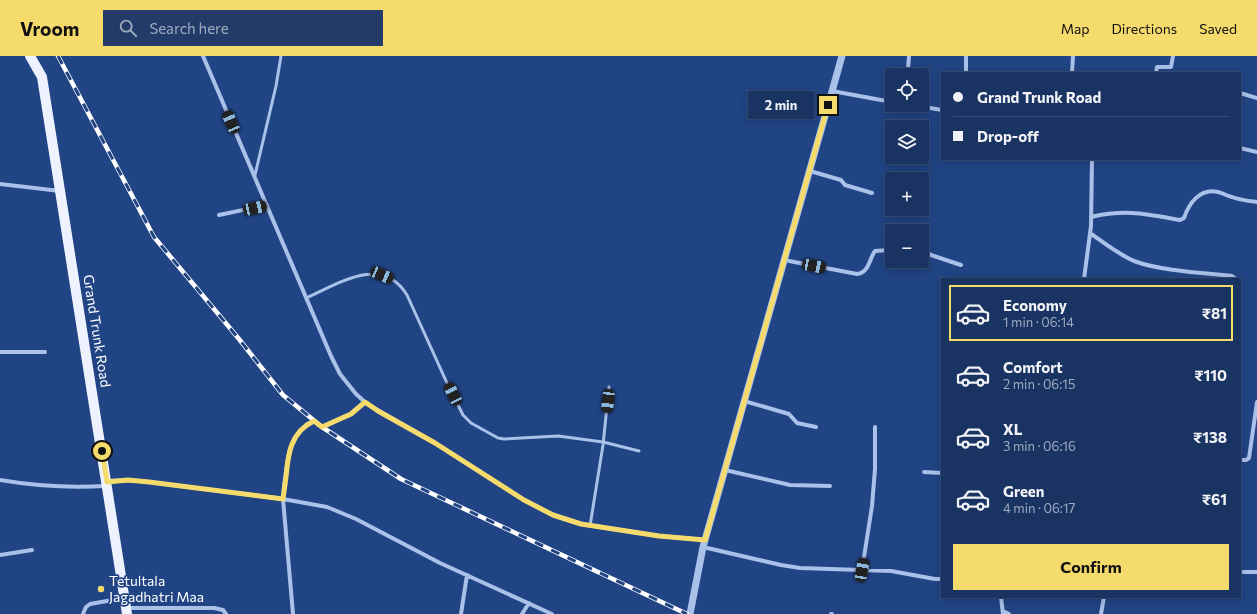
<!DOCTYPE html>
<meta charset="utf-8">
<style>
body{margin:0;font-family:Commissioner,sans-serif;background:#223b69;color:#f1f3f6;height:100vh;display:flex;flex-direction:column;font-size:15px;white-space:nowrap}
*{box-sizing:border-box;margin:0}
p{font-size:13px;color:#9faabe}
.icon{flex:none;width:22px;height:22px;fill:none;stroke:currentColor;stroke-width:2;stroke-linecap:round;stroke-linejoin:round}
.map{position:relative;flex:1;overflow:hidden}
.panel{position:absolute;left:941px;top:222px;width:300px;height:320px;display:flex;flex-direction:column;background:#193363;border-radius:0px;box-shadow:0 2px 10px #0003,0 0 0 1px #374e78}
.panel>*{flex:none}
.guide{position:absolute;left:941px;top:16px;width:300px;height:88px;border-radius:0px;box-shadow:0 2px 10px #0003,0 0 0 1px #374e78;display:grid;align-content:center;height:88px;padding:0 12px;background:#193363}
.controls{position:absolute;left:885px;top:12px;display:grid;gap:8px}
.controls a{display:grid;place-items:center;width:44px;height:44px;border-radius:0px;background:#193363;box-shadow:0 2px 10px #0003,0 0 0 1px #374e78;font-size:20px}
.end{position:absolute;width:18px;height:18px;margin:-9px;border:5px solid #f5da6c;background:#111;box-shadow:0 0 0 2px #111}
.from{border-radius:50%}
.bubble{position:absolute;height:28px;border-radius:0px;background:#193363;box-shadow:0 2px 10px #0003,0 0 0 1px #374e78;font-size:13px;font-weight:700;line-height:28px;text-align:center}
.car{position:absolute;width:12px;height:24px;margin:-12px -6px;border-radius:5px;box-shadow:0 0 3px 1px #0007;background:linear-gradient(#222 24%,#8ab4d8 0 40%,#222 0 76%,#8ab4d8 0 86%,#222 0)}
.guide b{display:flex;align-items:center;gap:14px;height:38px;font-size:15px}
.guide b+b{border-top:1px solid #374e78}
.guide i{width:10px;height:10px;background:#f1f3f6}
ul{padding:7px 0 0;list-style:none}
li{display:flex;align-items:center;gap:12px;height:56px;margin:0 8px 6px;padding:0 4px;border:2px solid transparent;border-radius:0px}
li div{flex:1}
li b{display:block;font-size:15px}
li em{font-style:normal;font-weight:700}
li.selected{border-color:#f5da6c}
li>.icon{width:36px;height:36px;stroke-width:1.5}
.button{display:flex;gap:8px;margin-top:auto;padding:8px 12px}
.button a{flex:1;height:46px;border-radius:0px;background:#f5da6c;color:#111;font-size:16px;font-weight:700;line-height:46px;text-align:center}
header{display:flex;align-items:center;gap:24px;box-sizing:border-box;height:56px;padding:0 20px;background:#f5da6c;color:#111}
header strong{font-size:19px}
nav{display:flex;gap:22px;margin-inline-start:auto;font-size:14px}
.search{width:280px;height:36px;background:#223b69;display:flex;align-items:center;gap:10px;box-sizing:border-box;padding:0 14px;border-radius:0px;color:#9faabe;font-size:15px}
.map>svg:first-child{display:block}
</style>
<header>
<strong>Vroom</strong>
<div class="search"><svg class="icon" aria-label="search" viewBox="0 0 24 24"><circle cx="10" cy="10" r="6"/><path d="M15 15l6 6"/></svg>Search here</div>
<nav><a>Map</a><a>Directions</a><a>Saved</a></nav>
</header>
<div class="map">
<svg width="1257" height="558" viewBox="0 0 1257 558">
<rect width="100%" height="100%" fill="#214484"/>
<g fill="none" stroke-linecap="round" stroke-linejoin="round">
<path stroke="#aac1e9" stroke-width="3" d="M 255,119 L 276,30 L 281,0
M 306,242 C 338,228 382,198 407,239 L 447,327 L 463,359 L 471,367 L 498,382 L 504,383 L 558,380 L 603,386 L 639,395
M 590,470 L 603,389 L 609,331"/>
<path stroke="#aac1e9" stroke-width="4" d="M 203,0 L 331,300 L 340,318 L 356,338 L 367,348 L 435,387 L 524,444 L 553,459 L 581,468 L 659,480 L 705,484
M 966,0 L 966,17
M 908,14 L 909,0
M 1072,17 L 1073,0
M 1156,17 L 1157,11 L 1171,11 L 1173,0
M 832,35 L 892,46
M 1240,37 L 1257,42
M 912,49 L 942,54
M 1240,92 L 1257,96
M 810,115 L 841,124 L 845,129 L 872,137
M 0,128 L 60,135
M 219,159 L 267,149
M 1091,161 C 1126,153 1146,158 1180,164 L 1184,162 C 1189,147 1200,132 1218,136 C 1223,137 1227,140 1232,141 C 1240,144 1249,145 1257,146
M 1090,177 C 1104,187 1118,198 1134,205 C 1161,215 1203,217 1232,220 L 1236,223
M 922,193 L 931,199 L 961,209
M 784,204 L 857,218 C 869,217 869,203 875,195 L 889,194 L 892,186
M 1084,223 L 1091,170 L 1092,103
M 0,296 L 45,296
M 744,345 L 789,358 L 797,367 L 816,371
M 1240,404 L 1246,404 L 1249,402 L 1257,346
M 725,414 L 790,429 L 830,430
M 924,416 L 942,417
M 0,424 C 35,430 70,432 105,430
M 107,425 L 128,424 L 149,426 L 283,443 L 327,451 L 356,463 L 440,507 L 552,558
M 703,491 L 781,509 L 800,512 L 891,515 L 935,523 L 942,523
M 0,499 L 32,494
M 862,514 L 872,450 L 875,413 L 875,371
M 1240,516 L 1257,516
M 1001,541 L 1003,558
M 127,552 L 214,552 L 223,554 L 226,558
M 1003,555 L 1009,558
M 83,558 L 86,551 L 90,548 L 124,542
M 293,558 L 283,443 L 284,430 L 288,401 L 290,393 L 296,380 L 307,368 L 314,365 L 322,371 L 351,358 L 365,346
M 461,558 L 467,519
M 522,558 L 529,547
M 831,558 L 832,558
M 1101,558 L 1104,541"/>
<path stroke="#aac1e9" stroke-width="7" d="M 690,558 L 703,491 L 842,0"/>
<path stroke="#edf2fe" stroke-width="10" d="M 30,0 L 42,21 L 127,558"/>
<defs>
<path id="rail" d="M 58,0 L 154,181 L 239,283 L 283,339 L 322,371 L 401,423 L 687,558"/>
</defs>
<use href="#rail" stroke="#fff" stroke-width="4.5"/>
<use href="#rail" stroke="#214484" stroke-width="3" stroke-dasharray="9" stroke-linecap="butt"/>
</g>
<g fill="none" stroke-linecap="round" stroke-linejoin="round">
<path stroke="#f5da6c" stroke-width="5" d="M 102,395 L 107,426 L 128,424 L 149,426 L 283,443 C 284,436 285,428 286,421 C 288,399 290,376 314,365 L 322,371 L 351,358 L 365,346 L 378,355 L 435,387 L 524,444 L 553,459 L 581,468 L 659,480 L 705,484 L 828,49"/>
</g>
<circle fill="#f5da6c" stroke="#214484" stroke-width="1.5" cx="101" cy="533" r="4"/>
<g text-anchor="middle" stroke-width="3.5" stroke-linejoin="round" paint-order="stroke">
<g font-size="14" fill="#fff" stroke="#214484">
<text transform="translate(97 275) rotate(81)" y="5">Grand Trunk Road</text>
</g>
<g font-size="14" fill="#fff" stroke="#214484" text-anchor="start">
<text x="109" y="530">Tetultala<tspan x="109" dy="16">Jagadhatri Maa</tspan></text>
</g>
</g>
</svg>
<div class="controls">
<a><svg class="icon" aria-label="locate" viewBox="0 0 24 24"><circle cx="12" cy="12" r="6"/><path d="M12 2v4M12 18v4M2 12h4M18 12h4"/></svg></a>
<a><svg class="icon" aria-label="layers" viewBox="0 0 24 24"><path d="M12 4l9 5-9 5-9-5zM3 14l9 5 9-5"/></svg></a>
<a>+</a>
<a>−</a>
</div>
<i class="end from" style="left:102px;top:395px"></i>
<i class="end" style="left:828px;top:49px"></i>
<div class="bubble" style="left:748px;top:35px;width:66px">2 min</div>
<i class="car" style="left:231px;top:66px;rotate:337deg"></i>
<i class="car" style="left:255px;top:152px;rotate:78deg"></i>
<i class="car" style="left:814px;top:210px;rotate:101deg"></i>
<i class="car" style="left:382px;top:219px;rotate:113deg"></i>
<i class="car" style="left:453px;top:338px;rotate:333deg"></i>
<i class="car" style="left:608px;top:345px;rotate:186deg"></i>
<i class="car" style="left:862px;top:514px;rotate:10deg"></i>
<div class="guide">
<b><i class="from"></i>Grand Trunk Road</b>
<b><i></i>Drop-off</b>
</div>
<section class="panel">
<ul>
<li class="selected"><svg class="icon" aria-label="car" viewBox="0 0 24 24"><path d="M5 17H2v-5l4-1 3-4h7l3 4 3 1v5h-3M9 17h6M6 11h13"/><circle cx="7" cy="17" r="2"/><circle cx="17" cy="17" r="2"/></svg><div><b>Economy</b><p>1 min · 06:14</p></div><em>₹81</em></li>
<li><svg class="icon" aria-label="car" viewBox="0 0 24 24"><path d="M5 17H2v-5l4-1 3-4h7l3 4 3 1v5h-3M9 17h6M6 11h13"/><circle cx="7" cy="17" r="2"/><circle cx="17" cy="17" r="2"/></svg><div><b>Comfort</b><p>2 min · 06:15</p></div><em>₹110</em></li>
<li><svg class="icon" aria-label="car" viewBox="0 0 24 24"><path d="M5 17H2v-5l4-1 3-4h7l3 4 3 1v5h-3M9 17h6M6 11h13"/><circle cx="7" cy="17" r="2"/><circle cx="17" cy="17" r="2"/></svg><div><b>XL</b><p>3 min · 06:16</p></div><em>₹138</em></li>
<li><svg class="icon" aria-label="car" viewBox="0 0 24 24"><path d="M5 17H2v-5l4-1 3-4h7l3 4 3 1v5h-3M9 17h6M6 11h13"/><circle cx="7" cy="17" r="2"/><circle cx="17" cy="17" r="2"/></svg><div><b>Green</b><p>4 min · 06:17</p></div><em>₹61</em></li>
</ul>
<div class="button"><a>Confirm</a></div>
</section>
</div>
